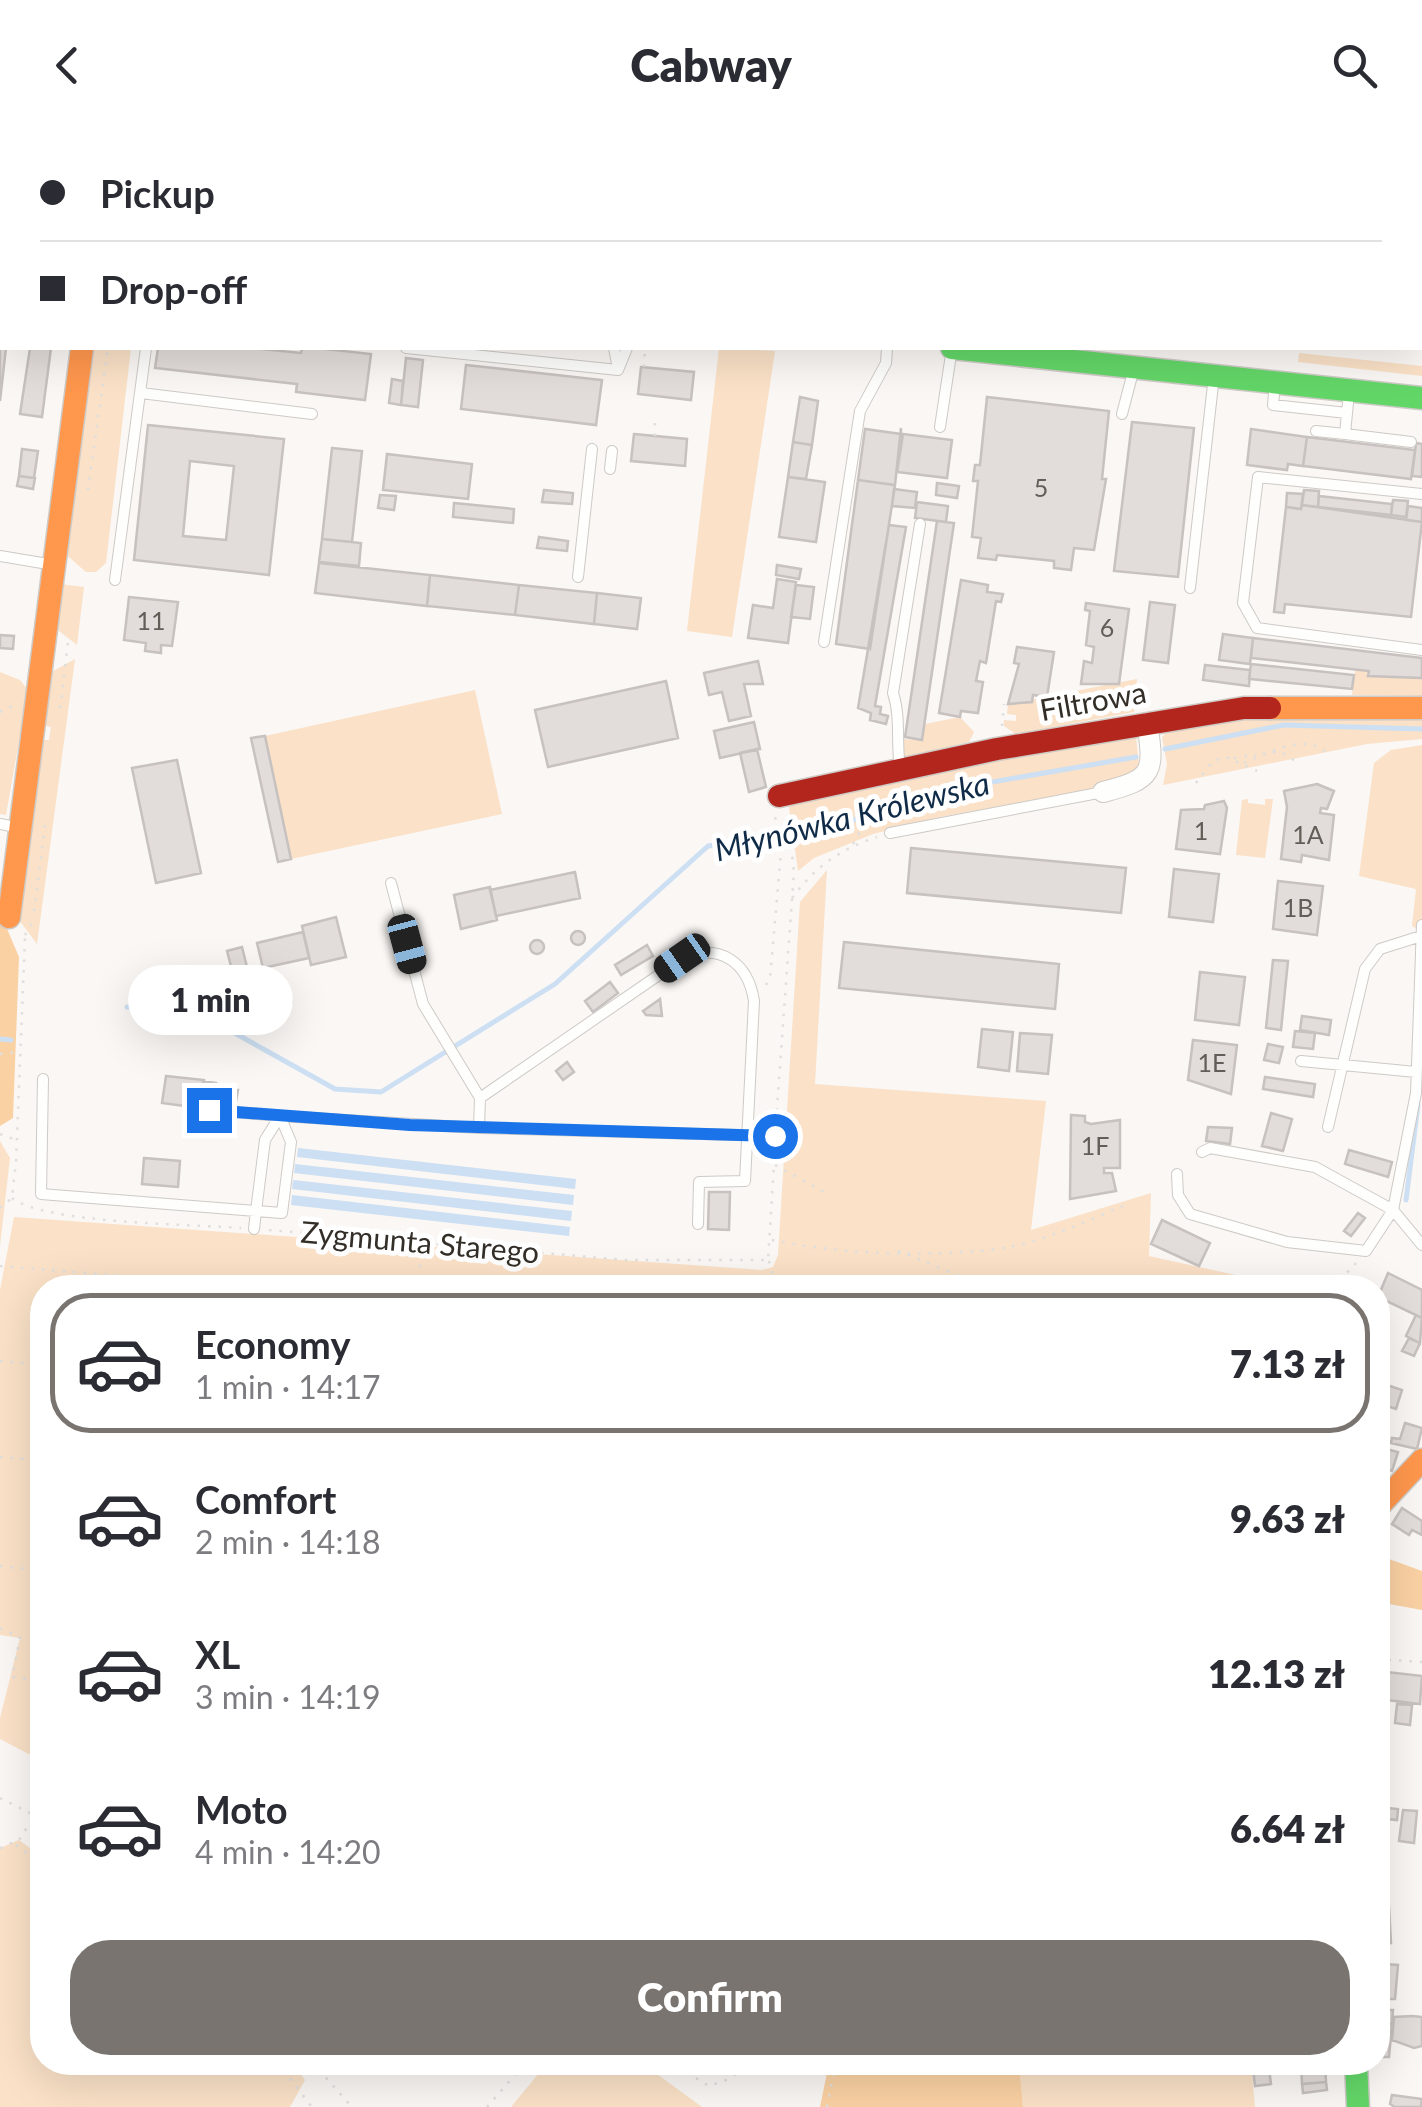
<!DOCTYPE html>
<meta charset="utf-8">
<style>
body{margin:0;font-family:Lato,sans-serif;background:#f7f7f7;color:#2b2b33;height:100vh;display:flex;flex-direction:column;font-size:38px;white-space:nowrap}
*{box-sizing:border-box;margin:0}
p{font-size:32px;color:#7c7c81}
.icon{flex:none;width:55px;height:55px;fill:none;stroke:currentColor;stroke-width:2;stroke-linecap:round;stroke-linejoin:round}
.map{position:relative;flex:1;overflow:hidden}
.panel{position:absolute;left:30px;top:1145px;width:1360px;height:800px;display:flex;flex-direction:column;background:#fff;border-radius:40px;box-shadow:0 10px 40px #0002}
.panel>*{flex:none}
.top-card{position:absolute;left:0px;top:0px;width:1422px;height:220px;box-shadow:0 10px 40px #0002;display:grid;align-content:center;height:220px;padding:0 40px;background:#fff}
.end{position:absolute;width:45px;height:45px;margin:-22px;border:12px solid #1a73e8;background:#fff;box-shadow:0 0 0 5px #fff}
.from{border-radius:50%}
.bubble{position:absolute;height:70px;border-radius:35px;background:#fff;box-shadow:0 10px 40px #0002;font-size:32px;font-weight:800;line-height:70px;text-align:center}
.car{position:absolute;width:30px;height:60px;margin:-30px -15px;border-radius:12px;box-shadow:0 0 8px 2px #0007;background:linear-gradient(#222 24%,#8ab4d8 0 40%,#222 0 76%,#8ab4d8 0 86%,#222 0)}
.top-card b{display:flex;align-items:center;gap:35px;height:95px;font-size:38px}
.top-card b+b{border-top:2px solid #e1e1e2}
.top-card i{width:25px;height:25px;background:#2b2b33}
ul{padding:18px 0 0;list-style:none}
li{display:flex;align-items:center;gap:30px;height:140px;margin:0 20px 15px;padding:0 20px;border:5px solid transparent;border-radius:40px}
li div{flex:1}
li b{display:block;font-size:38px}
li em{font-style:normal;font-weight:800}
li.selected{border-color:#79746f}
li>.icon{width:90px;height:90px;stroke-width:1.5}
.button{display:flex;gap:20px;margin-top:auto;padding:20px 40px}
.button a{flex:1;height:115px;border-radius:40px;background:#79746f;color:#fff;font-size:40px;font-weight:800;line-height:115px;text-align:center}
header{display:flex;justify-content:space-between;align-items:center;height:130px;padding:0 40px;background:#fff;font-size:45px;font-weight:800}
.map>svg:first-child{display:block}
</style>
<header><svg class="icon" aria-label="back" viewBox="0 0 24 24"><path d="M15 5l-7 7 7 7"/></svg>Cabway<svg class="icon" aria-label="search" viewBox="0 0 24 24"><circle cx="10" cy="10" r="6"/><path d="M15 15l6 6"/></svg></header>
<div class="map">
<svg width="1422" height="1977" viewBox="0 0 1422 1977">
<rect width="100%" height="100%" fill="#faf7f4"/>
<path fill="#fae1c7" d="M 89,218 L 131,218 L 106,433 L 96,442 L 86,442 L 63,422 Z
M 719,218 L 775,221 L 732,507 L 687,501 Z
M 1299,223 L 1422,236 L 1422,246 L 1298,232 Z
M 60,454 L 84,457 L 77,515 L 54,497 Z
M 75,529 L 37,814 L 16,786 L 40,610 L 49,610 L 51,597 L 42,595 L 48,544 Z
M 1355,540 L 1369,541 L 1369,546 L 1422,548 L 1422,566 L 1352,565 Z
M 0,542 L 20,550 L 28,560 L 6,685 L 0,684 Z
M 1137,549 L 1134,582 L 1016,604 L 1004,596 L 1004,590 L 1016,591 L 1016,585 L 1007,584 L 1008,574 Z
M 475,560 L 502,684 L 291,729 L 265,606 Z
M 1422,584 L 1422,609 L 1367,614 L 1163,655 L 1167,634 L 1162,607 L 1180,591 Z
M 960,587 L 974,602 L 969,612 L 901,628 L 899,609 L 922,610 L 925,594 Z
M 1136,607 L 1139,635 L 1132,643 L 1101,658 L 940,687 L 873,704 L 814,728 L 798,741 L 788,670 L 879,650 Z
M 1422,615 L 1422,802 L 1412,796 L 1416,759 L 1359,746 L 1374,633 L 1391,620 Z
M 1248,669 L 1248,673 L 1265,675 L 1265,669 L 1273,669 L 1265,728 L 1236,725 L 1242,670 Z
M 827,740 L 815,954 L 1046,971 L 1031,1100 L 1151,1063 L 1149,1126 L 1290,1157 L 42,1158 L 42,1631 L 0,1609 L 0,1588 L 20,1508 L 0,1505 L 0,1160 L 14,1087 L 762,1140 L 773,1137 L 778,1125 L 800,772 Z
M 0,1011 L 10,1028 L 0,1116 Z
M 19,1710 L 42,1727 L 42,1932 L 292,1933 L 305,1950 L 290,1977 L 0,1977 L 0,1718 Z
M 548,1932 L 642,1933 L 702,1977 L 511,1977 Z
M 1019,1933 L 1251,1933 L 1255,1977 L 1023,1977 Z"/>
<path fill="#fad1a3" d="M 0,793 L 5,794 L 19,827 L 13,988 L 0,996 Z
M 1378,1425 L 1422,1441 L 1422,1480 L 1378,1472 Z
M 829,1933 L 1019,1933 L 1023,1977 L 820,1977 Z"/>
<path fill="#cddff3" d="M 298,1018 L 576,1049 L 575,1059 L 297,1027 Z
M 295,1034 L 574,1065 L 573,1075 L 294,1043 Z
M 293,1050 L 572,1081 L 571,1091 L 292,1059 Z
M 292,1065 L 570,1097 L 569,1106 L 291,1075 Z"/>
<g fill="none" stroke-linecap="round" stroke-linejoin="round">
<path stroke="#cddff3" stroke-width="5" d="M 1165,619 L 1284,595 L 1422,599
M 127,877 L 167,874 L 195,881 L 335,959 L 381,962 L 555,854 L 708,716 L 824,699 L 958,658 L 1136,627
M 0,909 L 11,910
M 1406,1070 L 1418,975"/>
</g>
<path fill="#e2dcda" stroke="#c7c1bf" stroke-width="2.5" fill-rule="evenodd" d="M 492,0 L 720,0 L 720,1 L 505,2 Z
M 758,0 L 836,0 L 836,2 L 758,2 Z
M 1186,0 L 1256,0 L 1186,2 Z
M 1256,0 L 1422,0 L 1422,137 L 1420,2 Z
M 0,194 L 2,218 L 6,218 L 0,271 Z
M 30,218 L 51,218 L 42,287 L 20,284 Z
M 158,218 L 251,218 L 301,223 L 302,218 L 316,218 L 371,224 L 365,270 L 296,262 L 297,254 L 155,238 Z
M 406,228 L 423,230 L 418,277 L 401,275 Z
M 466,235 L 602,250 L 596,295 L 461,279 Z
M 641,237 L 694,242 L 691,270 L 638,264 Z
M 392,249 L 403,251 L 401,275 L 389,273 Z
M 800,267 L 818,271 L 812,315 L 793,312 Z
M 987,267 L 1109,281 L 1102,349 L 1106,349 L 1094,420 L 1074,418 L 1071,440 L 1054,438 L 1054,431 L 997,425 L 996,430 L 978,428 L 981,408 L 972,407 L 978,351 L 973,351 L 975,335 L 980,335 Z
M 1132,292 L 1194,298 L 1178,447 L 1114,441 Z
M 148,295 L 284,309 L 269,445 L 134,430 ZM 190,331 L 234,336 L 226,410 L 183,406 Z
M 901,298 L 895,355 L 858,350 L 865,299 L 901,304 Z
M 1251,299 L 1307,307 L 1303,336 L 1288,334 L 1287,340 L 1247,335 Z
M 634,304 L 687,309 L 685,336 L 631,331 Z
M 903,304 L 952,310 L 947,348 L 897,342 Z
M 1307,307 L 1415,320 L 1411,349 L 1303,336 Z
M 793,312 L 812,315 L 806,349 L 788,347 Z
M 1416,313 L 1422,314 L 1422,347 L 1412,346 Z
M 332,318 L 362,321 L 352,412 L 322,409 Z
M 22,319 L 38,321 L 34,348 L 19,346 Z
M 387,324 L 472,334 L 468,369 L 383,360 Z
M 19,346 L 35,348 L 33,359 L 17,356 Z
M 788,347 L 825,352 L 816,412 L 779,407 Z
M 858,350 L 895,355 L 870,519 L 836,514 Z
M 937,353 L 959,356 L 957,368 L 936,365 Z
M 894,359 L 917,362 L 915,378 L 892,376 Z
M 544,360 L 573,363 L 572,374 L 542,372 Z
M 1304,360 L 1319,361 L 1318,377 L 1302,375 Z
M 1287,363 L 1303,364 L 1301,379 L 1286,377 Z
M 380,365 L 396,366 L 394,380 L 378,378 Z
M 1319,366 L 1392,374 L 1391,385 L 1318,377 Z
M 1393,370 L 1408,371 L 1406,387 L 1391,385 Z
M 917,372 L 948,376 L 946,392 L 915,388 Z
M 454,373 L 514,379 L 513,393 L 453,387 Z
M 1302,375 L 1422,392 L 1411,487 L 1285,474 L 1284,483 L 1274,482 L 1286,377 L 1301,379 Z
M 1408,376 L 1422,378 L 1422,392 L 1406,390 Z
M 937,391 L 954,393 L 922,610 L 905,607 Z
M 889,395 L 906,397 L 875,576 L 881,577 L 880,584 L 888,586 L 886,594 L 870,590 L 871,583 L 858,578 Z
M 539,407 L 568,411 L 567,421 L 537,418 Z
M 322,409 L 361,413 L 359,436 L 319,432 Z
M 319,433 L 430,445 L 427,476 L 315,463 Z
M 777,435 L 801,439 L 799,449 L 776,445 Z
M 430,445 L 519,455 L 515,485 L 427,476 Z
M 777,449 L 796,452 L 788,513 L 748,508 L 753,475 L 773,478 Z
M 961,450 L 988,455 L 987,462 L 1003,464 L 1001,472 L 996,471 L 986,533 L 980,531 L 976,551 L 983,552 L 978,583 L 961,581 L 960,587 L 939,583 Z
M 519,455 L 597,463 L 594,494 L 515,485 Z
M 796,455 L 814,457 L 810,489 L 791,487 Z
M 597,463 L 641,468 L 637,499 L 594,494 Z
M 129,467 L 178,472 L 172,516 L 161,515 L 161,523 L 145,521 L 146,513 L 124,510 Z
M 1150,472 L 1175,475 L 1168,533 L 1143,530 Z
M 1086,473 L 1129,479 L 1119,554 L 1081,554 L 1084,531 L 1092,533 L 1094,517 L 1086,515 L 1090,481 L 1085,480 Z
M 1223,504 L 1253,508 L 1250,534 L 1219,530 Z
M 0,505 L 14,506 L 13,519 L 0,518 Z
M 1253,508 L 1422,528 L 1422,548 L 1368,546 L 1369,541 L 1251,528 Z
M 1017,517 L 1054,522 L 1047,567 L 1033,565 L 1032,572 L 1008,574 L 1019,534 L 1014,533 Z
M 758,531 L 763,554 L 744,554 L 751,586 L 729,591 L 722,562 L 709,565 L 704,543 Z
M 1251,534 L 1354,545 L 1352,559 L 1249,549 Z
M 1205,535 L 1250,540 L 1249,556 L 1203,550 Z
M 666,551 L 678,608 L 548,637 L 535,580 Z
M 754,592 L 760,619 L 720,628 L 714,601 Z
M 265,606 L 291,729 L 278,732 L 251,608 Z
M 757,619 L 766,657 L 749,662 L 740,623 Z
M 177,630 L 201,743 L 156,753 L 132,638 Z
M 1317,654 L 1334,661 L 1327,679 L 1321,678 L 1320,683 L 1334,685 L 1329,730 L 1302,725 L 1301,732 L 1281,729 L 1287,677 L 1284,661 Z
M 1224,671 L 1227,678 L 1220,724 L 1176,719 L 1181,680 L 1204,679 L 1205,675 Z
M 911,718 L 1126,738 L 1121,783 L 907,763 Z
M 1174,739 L 1219,744 L 1213,792 L 1169,787 Z
M 575,742 L 580,768 L 496,786 L 490,760 Z
M 1278,751 L 1323,756 L 1317,805 L 1273,799 Z
M 490,757 L 497,790 L 461,799 L 454,765 Z
M 336,787 L 346,827 L 311,835 L 302,796 Z
M571 808a7 7 0 1 1 14 0a7 7 0 1 1-14 0Z
M 303,802 L 309,828 L 263,838 L 257,813 Z
M530 817a7 7 0 1 1 14 0a7 7 0 1 1-14 0Z
M 844,812 L 1059,834 L 1055,879 L 839,858 Z
M 647,815 L 653,826 L 621,845 L 615,835 Z
M 242,817 L 247,837 L 232,840 L 227,821 Z
M 1273,830 L 1288,831 L 1281,900 L 1266,898 Z
M 1200,842 L 1245,847 L 1239,895 L 1195,890 Z
M 610,852 L 618,863 L 593,882 L 585,871 Z
M278 871a7 7 0 1 1 14 0a7 7 0 1 1-14 0Z
M 660,869 L 662,886 L 646,885 L 643,881 Z
M 1302,886 L 1331,890 L 1329,905 L 1300,900 Z
M 982,899 L 1013,902 L 1009,941 L 978,937 Z
M 1295,901 L 1315,903 L 1313,919 L 1293,917 Z
M 1020,903 L 1052,905 L 1048,944 L 1017,941 Z
M 1193,910 L 1237,915 L 1231,964 L 1188,950 Z
M 1268,914 L 1283,917 L 1279,933 L 1264,930 Z
M 567,932 L 574,942 L 563,950 L 556,941 Z
M 166,946 L 204,950 L 200,978 L 162,973 Z
M 1265,947 L 1315,954 L 1313,967 L 1263,959 Z
M 203,951 L 216,953 L 215,960 L 238,960 L 235,977 L 201,972 Z
M 1271,983 L 1292,989 L 1283,1021 L 1262,1016 Z
M 1071,985 L 1085,986 L 1085,992 L 1091,994 L 1120,990 L 1120,1038 L 1104,1038 L 1104,1043 L 1112,1043 L 1116,1061 L 1070,1069 Z
M 1208,997 L 1232,998 L 1230,1014 L 1206,1011 Z
M 1349,1020 L 1392,1032 L 1388,1047 L 1345,1034 Z
M 144,1028 L 180,1031 L 178,1057 L 142,1054 Z
M 709,1062 L 730,1062 L 729,1100 L 708,1099 Z
M 1358,1083 L 1365,1088 L 1351,1106 L 1344,1101 Z
M 1162,1090 L 1210,1113 L 1199,1136 L 1151,1114 Z
M 1388,1143 L 1422,1160 L 1422,1188 L 1378,1167 Z
M 1416,1185 L 1422,1188 L 1420,1213 L 1406,1206 Z
M 1409,1208 L 1420,1213 L 1414,1226 L 1402,1221 Z
M 1378,1252 L 1402,1260 L 1396,1279 L 1378,1273 Z
M 1405,1293 L 1422,1298 L 1417,1319 L 1391,1313 L 1392,1308 L 1400,1309 Z
M 1379,1317 L 1398,1322 L 1392,1341 L 1378,1337 Z
M 1402,1378 L 1422,1391 L 1422,1405 L 1412,1400 L 1409,1405 L 1392,1394 Z
M 1378,1541 L 1422,1546 L 1420,1574 L 1378,1569 Z
M 1397,1574 L 1412,1575 L 1410,1595 L 1395,1593 Z
M 1378,1677 L 1398,1679 L 1397,1690 L 1378,1688 Z
M 1403,1680 L 1417,1681 L 1414,1713 L 1399,1711 Z
M 1389,1777 L 1391,1813 L 1378,1814 L 1378,1778 Z
M 1383,1834 L 1398,1835 L 1395,1869 L 1380,1869 Z
M 1378,1880 L 1393,1880 L 1392,1894 L 1378,1893 Z
M 1412,1886 L 1422,1887 L 1422,1916 L 1414,1918 L 1392,1910 L 1394,1887 Z
M 1378,1893 L 1392,1894 L 1389,1927 L 1378,1927 Z
M 1252,1932 L 1268,1932 L 1271,1954 L 1255,1956 Z
M 1301,1932 L 1325,1932 L 1326,1952 L 1302,1954 Z
M 1326,1952 L 1327,1960 L 1303,1963 L 1302,1954 Z
M 1392,1965 L 1422,1969 L 1421,1977 L 1395,1977 L 1390,1974 Z"/>
<g fill="none" stroke-linecap="round" stroke-linejoin="round">
<defs>
<path id="lane" d="M 900,0 L 902,2
M 1001,0 L 1002,2
M 1053,0 L 1074,2
M 1172,2 L 1172,0
M 1420,163 L 1422,164
M 406,218 L 618,240
M 614,218 L 618,239
M 618,240 L 627,218
M 1275,252 L 1273,275 L 1347,283 L 1349,263
M 141,263 L 312,284
M 1347,283 L 1345,304 L 1411,312
M 1122,284 L 1133,242
M 940,297 L 952,218
M 1316,301 L 1345,304
M 610,339 L 612,321
M 1422,364 L 1258,347 L 1243,473 L 1257,498 L 1422,520
M 0,426 L 54,435
M 578,447 L 592,319
M 115,450 L 146,218
M 1190,458 L 1214,246
M 824,512 L 860,281 L 886,233 L 887,218
M 900,639 C 896,613 901,587 893,563 L 920,394
M 0,694 L 20,698
M 890,703 L 1103,662
M 391,753 L 423,874 L 480,968
M 1422,795 L 1416,963 L 1393,1080 L 1422,1115
M 1301,931 L 1416,942
M 43,949 L 41,1064 L 256,1081 L 254,1099
M 209,980 L 280,986 L 265,1010 L 256,1081 L 282,1083 L 291,1012 L 280,986 L 479,998 L 775,1006
M 1328,997 L 1365,839 L 1380,819 L 1421,806
M 479,998 L 480,968 L 682,829 C 719,812 748,832 754,871 L 745,1051 L 699,1052 L 698,1094
M 1177,1044 L 1178,1065 L 1190,1084 L 1287,1112 L 1366,1121 L 1393,1080 L 1315,1037 L 1210,1018 L 1202,1022"/>
<path id="street" d="M 110,2 L 110,0
M 1103,662 C 1153,649 1155,643 1147,593"/>
<path id="fast" d="M 952,218 L 1422,268
M 1356,1932 L 1358,1977"/>
<path id="slow" d="M 1270,578 L 1422,578
M 9,787 L 82,218
M 1378,1377 L 1422,1330"/>
<path id="jam" d="M 779,666 L 997,619 L 1244,578 L 1270,578"/>
</defs>
<use href="#lane" stroke="#cecac6" stroke-width="12"/>
<use href="#street" stroke="#cecac6" stroke-width="22"/>
<use href="#fast" stroke="#cecac6" stroke-width="25"/>
<use href="#slow" stroke="#cecac6" stroke-width="25"/>
<use href="#jam" stroke="#cecac6" stroke-width="25"/>
<path stroke="#e0dfde" stroke-width="2.5" stroke-dasharray="2.5 8" stroke-linecap="butt" d="M 644,237 L 645,218
M 655,306 L 655,292
M 88,360 L 108,218
M 1071,562 L 1090,572 L 1092,579
M 60,578 L 68,512
M 0,582 L 12,576
M 1002,596 L 1004,574
M 1283,623 L 1298,633
M 1263,625 L 1283,620
M 1234,628 L 1256,625
M 1244,633 C 1267,623 1310,600 1330,626
M 1196,653 L 1213,631 L 1226,627 L 1257,641
M 853,714 L 879,669
M 792,768 C 815,737 840,719 877,707
M 34,781 L 45,695
M 25,805 L 31,794
M 766,855 L 770,848 L 782,711 L 775,687
M 0,924 L 18,922
M 776,991 L 794,742 L 788,690
M 0,1004 L 16,1010
M 775,1035 L 826,1063
M 12,1068 C 46,1094 192,1094 241,1098
M 0,1078 L 12,1068 L 16,1031 L 25,808
M 269,1100 L 626,1130 L 768,1130 L 775,1019
M 772,1110 C 840,1124 919,1127 989,1120 C 1038,1115 1086,1091 1130,1073
M 898,1121 L 989,1158
M 769,1131 L 777,1158
M 0,1136 L 271,1158
M 418,1158 L 422,1114
M 1333,1158 L 1356,1133
M 0,1231 L 42,1235
M 0,1327 L 42,1330
M 0,1436 L 42,1441
M 0,1498 L 20,1508 L 12,1547 L 42,1551
M 1378,1529 L 1422,1532
M 0,1668 L 42,1689
M 16,1715 L 42,1735
M 0,1718 L 19,1710 L 35,1685
M 277,1932 L 312,1977
M 312,1932 L 352,1977
M 669,1932 L 709,1956 L 729,1949 L 751,1932
M 487,1977 L 526,1932
M 827,1977 L 836,1932"/>
<use href="#lane" stroke="#fefefd" stroke-width="10"/>
<use href="#street" stroke="#fefefd" stroke-width="20"/>
<use href="#fast" stroke="#63d668" stroke-width="22"/>
<use href="#slow" stroke="#ff974d" stroke-width="22"/>
<use href="#jam" stroke="#b3261e" stroke-width="22"/>
</g>
<g fill="none" stroke-linecap="round" stroke-linejoin="round">
<path stroke="#1a73e8" stroke-width="12" d="M 209,980 L 410,995 L 775,1006"/>
</g>
<g text-anchor="middle" stroke-width="10" stroke-linejoin="round" paint-order="stroke">
<g font-size="25" fill="#635d58">
<text x="1041" y="367">5</text>
<text x="151" y="500">11</text>
<text x="1107" y="507">6</text>
<text x="1201" y="710">1</text>
<text x="1308" y="714">1A</text>
<text x="1298" y="787">1B</text>
<text x="1212" y="942">1E</text>
<text x="1095" y="1025">1F</text>
</g>
<g font-size="30" fill="#342e28" stroke="#fff">
<text transform="translate(1093 572) rotate(-10)" y="10">Filtrowa</text>
<text transform="translate(420 1113) rotate(5)" y="10">Zygmunta Starego</text>
</g>
<g font-size="32" font-style="italic" fill="#0f2b48" stroke="#fff">
<text transform="translate(852 687) rotate(-14)" y="11">Młynówka Królewska</text>
</g>
</g>
</svg>
<i class="end from" style="left:775px;top:1006px"></i>
<i class="end" style="left:209px;top:980px"></i>
<div class="bubble" style="left:128px;top:835px;width:165px">1 min</div>
<i class="car" style="left:407px;top:814px;rotate:165deg"></i>
<i class="car" style="left:682px;top:828px;rotate:235deg"></i>
<div class="top-card">
<b><i class="from"></i>Pickup</b>
<b><i></i>Drop-off</b>
</div>
<section class="panel">
<ul>
<li class="selected"><svg class="icon" aria-label="car" viewBox="0 0 24 24"><path d="M5 17H2v-5l4-1 3-4h7l3 4 3 1v5h-3M9 17h6M6 11h13"/><circle cx="7" cy="17" r="2"/><circle cx="17" cy="17" r="2"/></svg><div><b>Economy</b><p>1 min · 14:17</p></div><em>7.13 zł</em></li>
<li><svg class="icon" aria-label="car" viewBox="0 0 24 24"><path d="M5 17H2v-5l4-1 3-4h7l3 4 3 1v5h-3M9 17h6M6 11h13"/><circle cx="7" cy="17" r="2"/><circle cx="17" cy="17" r="2"/></svg><div><b>Comfort</b><p>2 min · 14:18</p></div><em>9.63 zł</em></li>
<li><svg class="icon" aria-label="car" viewBox="0 0 24 24"><path d="M5 17H2v-5l4-1 3-4h7l3 4 3 1v5h-3M9 17h6M6 11h13"/><circle cx="7" cy="17" r="2"/><circle cx="17" cy="17" r="2"/></svg><div><b>XL</b><p>3 min · 14:19</p></div><em>12.13 zł</em></li>
<li><svg class="icon" aria-label="car" viewBox="0 0 24 24"><path d="M5 17H2v-5l4-1 3-4h7l3 4 3 1v5h-3M9 17h6M6 11h13"/><circle cx="7" cy="17" r="2"/><circle cx="17" cy="17" r="2"/></svg><div><b>Moto</b><p>4 min · 14:20</p></div><em>6.64 zł</em></li>
</ul>
<div class="button"><a>Confirm</a></div>
</section>
</div>
